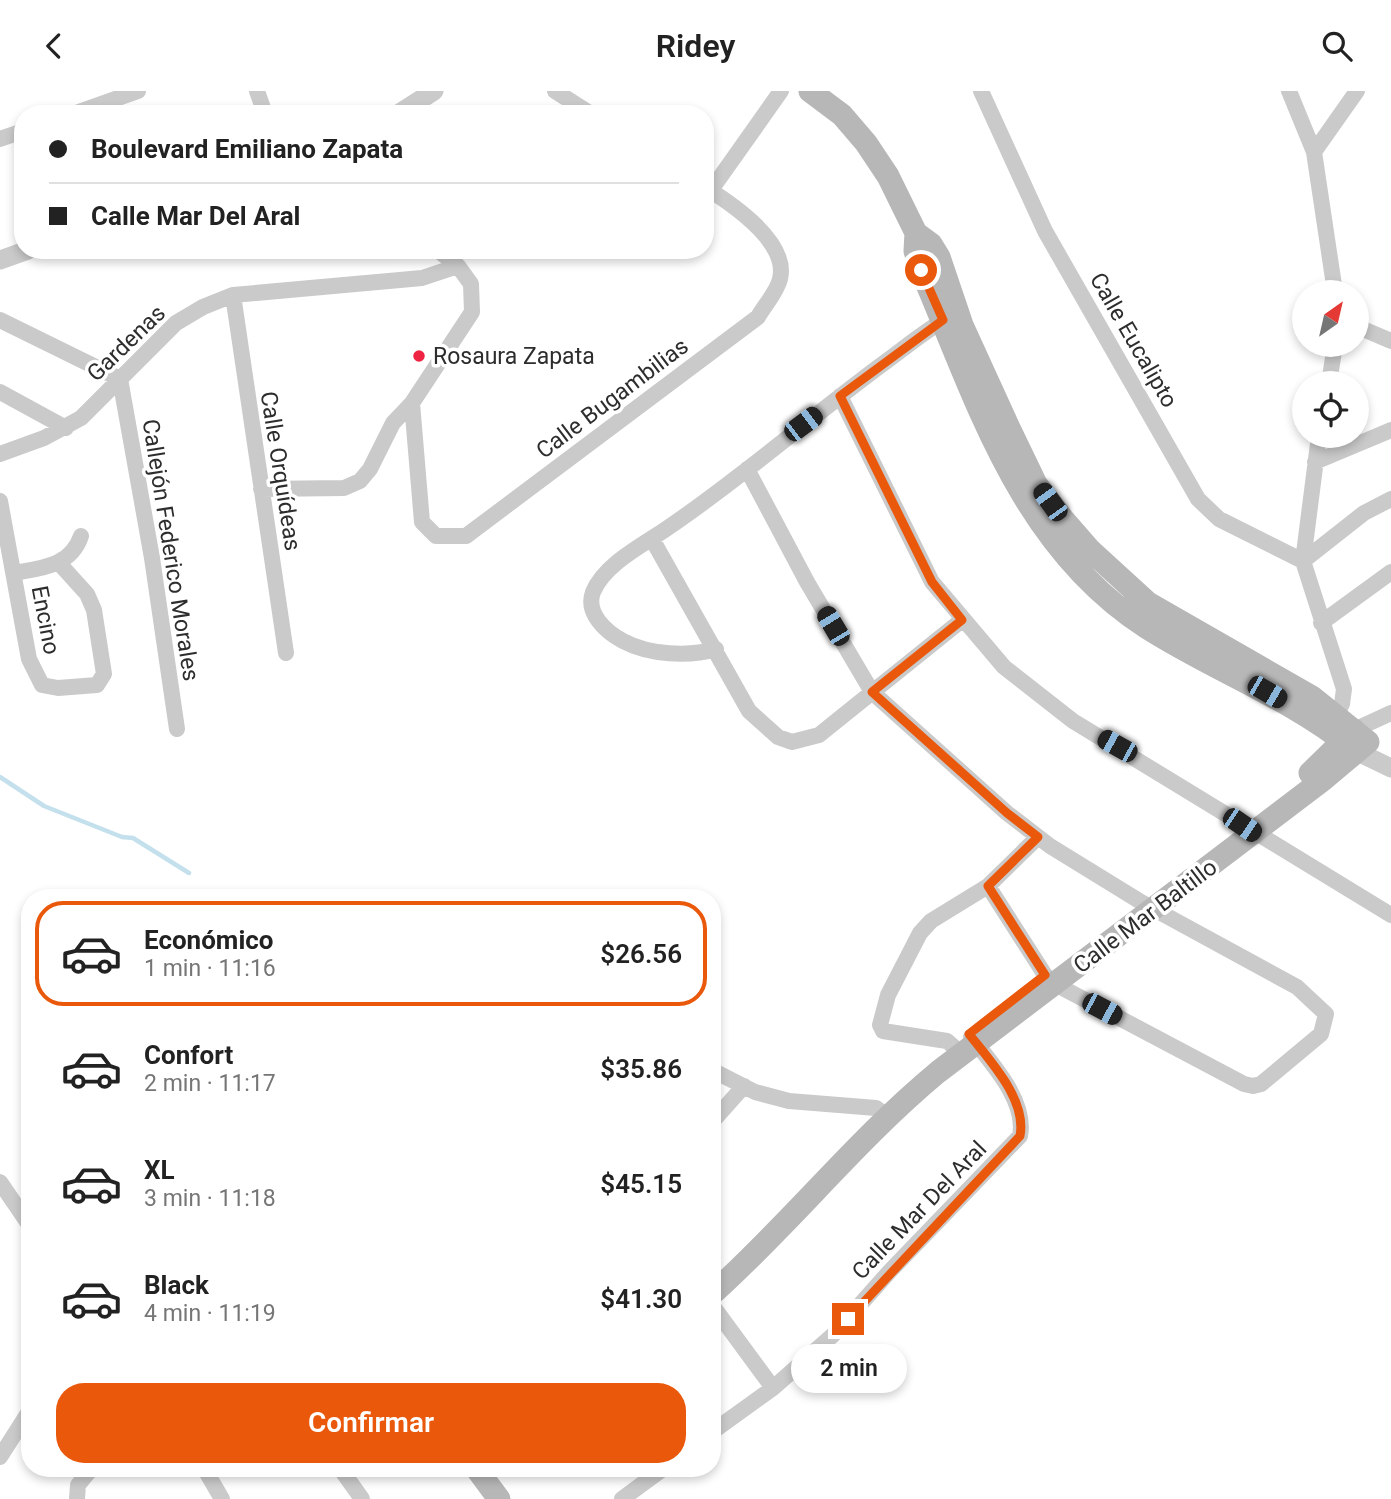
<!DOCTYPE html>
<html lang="es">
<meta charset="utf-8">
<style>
body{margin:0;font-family:Roboto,sans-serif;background:#f6f6f6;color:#222;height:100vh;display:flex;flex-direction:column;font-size:26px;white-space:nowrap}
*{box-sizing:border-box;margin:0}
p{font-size:23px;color:#767676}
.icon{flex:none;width:38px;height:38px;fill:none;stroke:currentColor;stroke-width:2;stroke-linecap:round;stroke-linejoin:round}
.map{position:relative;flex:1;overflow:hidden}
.panel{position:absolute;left:21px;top:798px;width:700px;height:588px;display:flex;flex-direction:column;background:#fff;border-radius:28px;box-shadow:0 4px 10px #0003}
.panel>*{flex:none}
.banner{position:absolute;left:14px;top:14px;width:700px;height:154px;border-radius:28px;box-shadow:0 4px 10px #0003;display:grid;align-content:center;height:154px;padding:0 35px;background:#fff}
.needle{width:46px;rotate:34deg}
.buttons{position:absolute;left:1292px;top:189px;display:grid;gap:14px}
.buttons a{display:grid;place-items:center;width:77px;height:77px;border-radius:50%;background:#fff;box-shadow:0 4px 10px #0003;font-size:35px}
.end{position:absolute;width:32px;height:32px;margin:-16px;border:9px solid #ea580c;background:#fff;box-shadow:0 0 0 4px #fff}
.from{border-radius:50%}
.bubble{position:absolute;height:49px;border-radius:24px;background:#fff;box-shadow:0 4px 10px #0003;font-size:23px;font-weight:600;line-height:49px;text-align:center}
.car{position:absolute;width:21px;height:42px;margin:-21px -10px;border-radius:9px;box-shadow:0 0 5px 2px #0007;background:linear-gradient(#222 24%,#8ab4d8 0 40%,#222 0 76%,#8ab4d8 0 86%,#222 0)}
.banner b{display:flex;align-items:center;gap:24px;height:66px;font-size:26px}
.banner b+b{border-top:2px solid #e0e0e0}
.banner i{width:18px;height:18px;background:#222}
ul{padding:12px 0 0;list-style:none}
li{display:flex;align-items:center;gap:21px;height:105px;margin:0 14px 10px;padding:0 21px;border:4px solid transparent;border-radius:28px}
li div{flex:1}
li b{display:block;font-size:26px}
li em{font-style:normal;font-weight:600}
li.active{border-color:#ea580c}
li>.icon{width:63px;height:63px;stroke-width:1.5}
.cta{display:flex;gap:14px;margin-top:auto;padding:14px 35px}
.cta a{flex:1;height:80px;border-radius:28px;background:#ea580c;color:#fff;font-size:28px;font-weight:600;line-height:80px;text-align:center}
header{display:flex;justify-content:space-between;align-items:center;height:91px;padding:0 35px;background:#fff;font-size:32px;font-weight:600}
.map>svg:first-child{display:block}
</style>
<header><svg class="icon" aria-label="back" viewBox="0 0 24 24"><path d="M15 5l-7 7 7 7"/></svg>Ridey<svg class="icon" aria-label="search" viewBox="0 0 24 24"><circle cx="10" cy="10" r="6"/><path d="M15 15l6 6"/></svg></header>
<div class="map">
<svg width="1391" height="1408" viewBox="0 0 1391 1408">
<rect width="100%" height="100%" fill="#fff"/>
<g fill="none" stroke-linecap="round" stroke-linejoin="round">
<path stroke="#c4e0ed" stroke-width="4.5" d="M 0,686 L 44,715 L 122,746 L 133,747 L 189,782"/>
<path stroke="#cacaca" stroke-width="16" d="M 257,0 L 265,23
M 555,0 L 591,23
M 981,0 L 1045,140 L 1198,408 L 1219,428 L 1303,470
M 1289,0 L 1314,61 L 1335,201
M 73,23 L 138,0
M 0,48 L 23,40
M 1314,61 L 1357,0
M 711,99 L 781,0
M 437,159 L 458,175 L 471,193 L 472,221 L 412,312 L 422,431 L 436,445 L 466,445 L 758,226 C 764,215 777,201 780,188 C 789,151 732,113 705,96
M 233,204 L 286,562
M 0,229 L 120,288 L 152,467 L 177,638
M 1356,235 L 1391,250
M 1329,292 L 1335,254
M 0,301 L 66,337
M 840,305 L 932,491 L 1004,576 L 1073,630 L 1391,824
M 1319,345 L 1303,470 L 1344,598 L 1342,613 L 1332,633
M 0,363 L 44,347 L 81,327 L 176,232 L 203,216 L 233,204 L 422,187 L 458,175
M 1315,371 L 1391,339
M 747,378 L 807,491 L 872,601 L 1007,722 L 1050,755 L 1141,811 L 1297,896 L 1326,923 L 1321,943 L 1261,993 L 1253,995 L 1244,993 L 1055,893 L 1045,884 L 988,795
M 261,398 L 344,397 L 360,390 L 370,378 L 393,332 L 412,312
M 0,410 L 29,568 L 42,594 L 58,597 L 97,594 L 104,583 L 94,519 L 87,503 L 58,471
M 652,448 L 749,620 L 778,646 L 792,651 L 819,644 L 962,529
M 1303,470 L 1364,422 L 1391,408
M 14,482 C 42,477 71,475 81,445
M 1321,532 L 1391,481
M 716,558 C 689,566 649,564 623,550 C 606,541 585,522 593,501 C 605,472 645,453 669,436 C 744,385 812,325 884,272 C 906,256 926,239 949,226
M 1354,639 L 1391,622
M 962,963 L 947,950 L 883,940 L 880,934 L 888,904 L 920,842 L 931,830 L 988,795 L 1038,746
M 712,979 L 755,1001 L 789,1010 L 876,1017 L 887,1025
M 712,1031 L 744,995
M 0,1091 L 30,1135
M 712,1214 L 773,1297
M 712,1341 L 773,1297 L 833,1244 L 890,1180 L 1020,1045 C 1027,1010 992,973 971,946
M 0,1366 L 30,1319
M 204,1377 L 222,1408
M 340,1377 L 362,1408
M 77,1408 L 78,1394 L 92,1377
M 622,1408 L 664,1377"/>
<path stroke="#cacaca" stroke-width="19" d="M 398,23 L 434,0
M 0,169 L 28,159
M 1358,661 L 1391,677"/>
<path stroke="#b7b7b7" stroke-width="23" d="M 916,142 L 915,160 L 921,179 C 977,310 1020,455 1146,536 C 1213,579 1289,606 1352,657
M 1310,682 L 1354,639
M 712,1203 C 791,1132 856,1049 938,981 L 1324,688 L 1368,651 L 1312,606 L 1148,512 L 1090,459 L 1063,428 L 1036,393 L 1009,337 L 962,234 L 939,166 L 931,153 L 916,142 L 888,85 L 866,52 L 842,24 L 810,0
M 476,1377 L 499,1408"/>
</g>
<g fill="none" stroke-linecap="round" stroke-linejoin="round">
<path stroke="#ea580c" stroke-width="9" d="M 848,1228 L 1020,1045 C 1027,1009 991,971 969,943 L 1045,884 L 988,795 L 1038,746 L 1007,722 L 872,601 L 962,529 L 932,491 L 840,305 L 943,229 L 921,179"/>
</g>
<circle fill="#ef2442" stroke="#fff" stroke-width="2.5" cx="419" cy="265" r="7"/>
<g text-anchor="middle" stroke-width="7" stroke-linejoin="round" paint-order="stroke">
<g font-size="23" fill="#2d2d2d" stroke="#fff">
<text transform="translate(1134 249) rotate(60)" y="8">Calle Eucalipto</text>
<text transform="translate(126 252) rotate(-44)" y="8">Gardenas</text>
<text transform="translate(612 307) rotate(-37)" y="8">Calle Bugambilias</text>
<text transform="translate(281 380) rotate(81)" y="8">Calle Orquídeas</text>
<text transform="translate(171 459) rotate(81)" y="8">Callejón Federico Morales</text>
<text transform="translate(46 529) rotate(79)" y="8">Encino</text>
<text transform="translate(1145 825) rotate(-37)" y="8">Calle Mar Baltillo</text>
<text transform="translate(919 1119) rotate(-46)" y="8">Calle Mar Del Aral</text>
</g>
<g font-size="23" fill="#2d2d2d" stroke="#fff" text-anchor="start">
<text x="433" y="273">Rosaura Zapata</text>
</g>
</g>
</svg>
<div class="buttons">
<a><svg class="needle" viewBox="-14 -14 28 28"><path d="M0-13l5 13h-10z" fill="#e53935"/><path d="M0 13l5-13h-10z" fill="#767676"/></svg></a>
<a><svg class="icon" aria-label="locate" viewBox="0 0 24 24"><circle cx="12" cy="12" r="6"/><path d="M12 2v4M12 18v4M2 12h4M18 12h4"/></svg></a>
</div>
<i class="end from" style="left:921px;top:179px"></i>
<i class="end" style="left:848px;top:1228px"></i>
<div class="bubble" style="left:791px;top:1253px;width:116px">2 min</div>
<i class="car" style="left:803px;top:333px;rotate:53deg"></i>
<i class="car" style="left:1050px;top:411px;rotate:324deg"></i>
<i class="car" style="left:833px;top:535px;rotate:329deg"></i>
<i class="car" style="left:1267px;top:601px;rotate:120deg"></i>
<i class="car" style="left:1117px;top:655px;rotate:299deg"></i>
<i class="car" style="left:1242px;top:734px;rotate:124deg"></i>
<i class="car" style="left:1102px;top:918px;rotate:118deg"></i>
<div class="banner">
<b><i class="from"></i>Boulevard Emiliano Zapata</b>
<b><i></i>Calle Mar Del Aral</b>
</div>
<section class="panel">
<ul>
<li class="active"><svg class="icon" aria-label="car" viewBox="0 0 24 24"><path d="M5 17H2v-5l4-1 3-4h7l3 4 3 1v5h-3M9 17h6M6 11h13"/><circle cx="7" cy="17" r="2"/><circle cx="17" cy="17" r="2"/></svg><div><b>Económico</b><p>1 min · 11:16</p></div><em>$26.56</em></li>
<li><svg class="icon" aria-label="car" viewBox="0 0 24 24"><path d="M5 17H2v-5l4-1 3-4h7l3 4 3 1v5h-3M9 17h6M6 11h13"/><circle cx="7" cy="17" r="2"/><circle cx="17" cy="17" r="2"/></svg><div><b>Confort</b><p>2 min · 11:17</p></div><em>$35.86</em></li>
<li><svg class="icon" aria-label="car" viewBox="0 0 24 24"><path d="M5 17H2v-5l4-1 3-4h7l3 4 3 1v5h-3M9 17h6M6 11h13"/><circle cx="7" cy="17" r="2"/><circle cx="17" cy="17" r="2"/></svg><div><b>XL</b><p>3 min · 11:18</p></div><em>$45.15</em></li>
<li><svg class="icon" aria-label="car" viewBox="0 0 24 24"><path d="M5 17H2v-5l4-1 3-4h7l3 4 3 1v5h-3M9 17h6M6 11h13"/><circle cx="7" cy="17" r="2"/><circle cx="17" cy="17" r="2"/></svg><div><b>Black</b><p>4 min · 11:19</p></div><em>$41.30</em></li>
</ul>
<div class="cta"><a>Confirmar</a></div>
</section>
</div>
